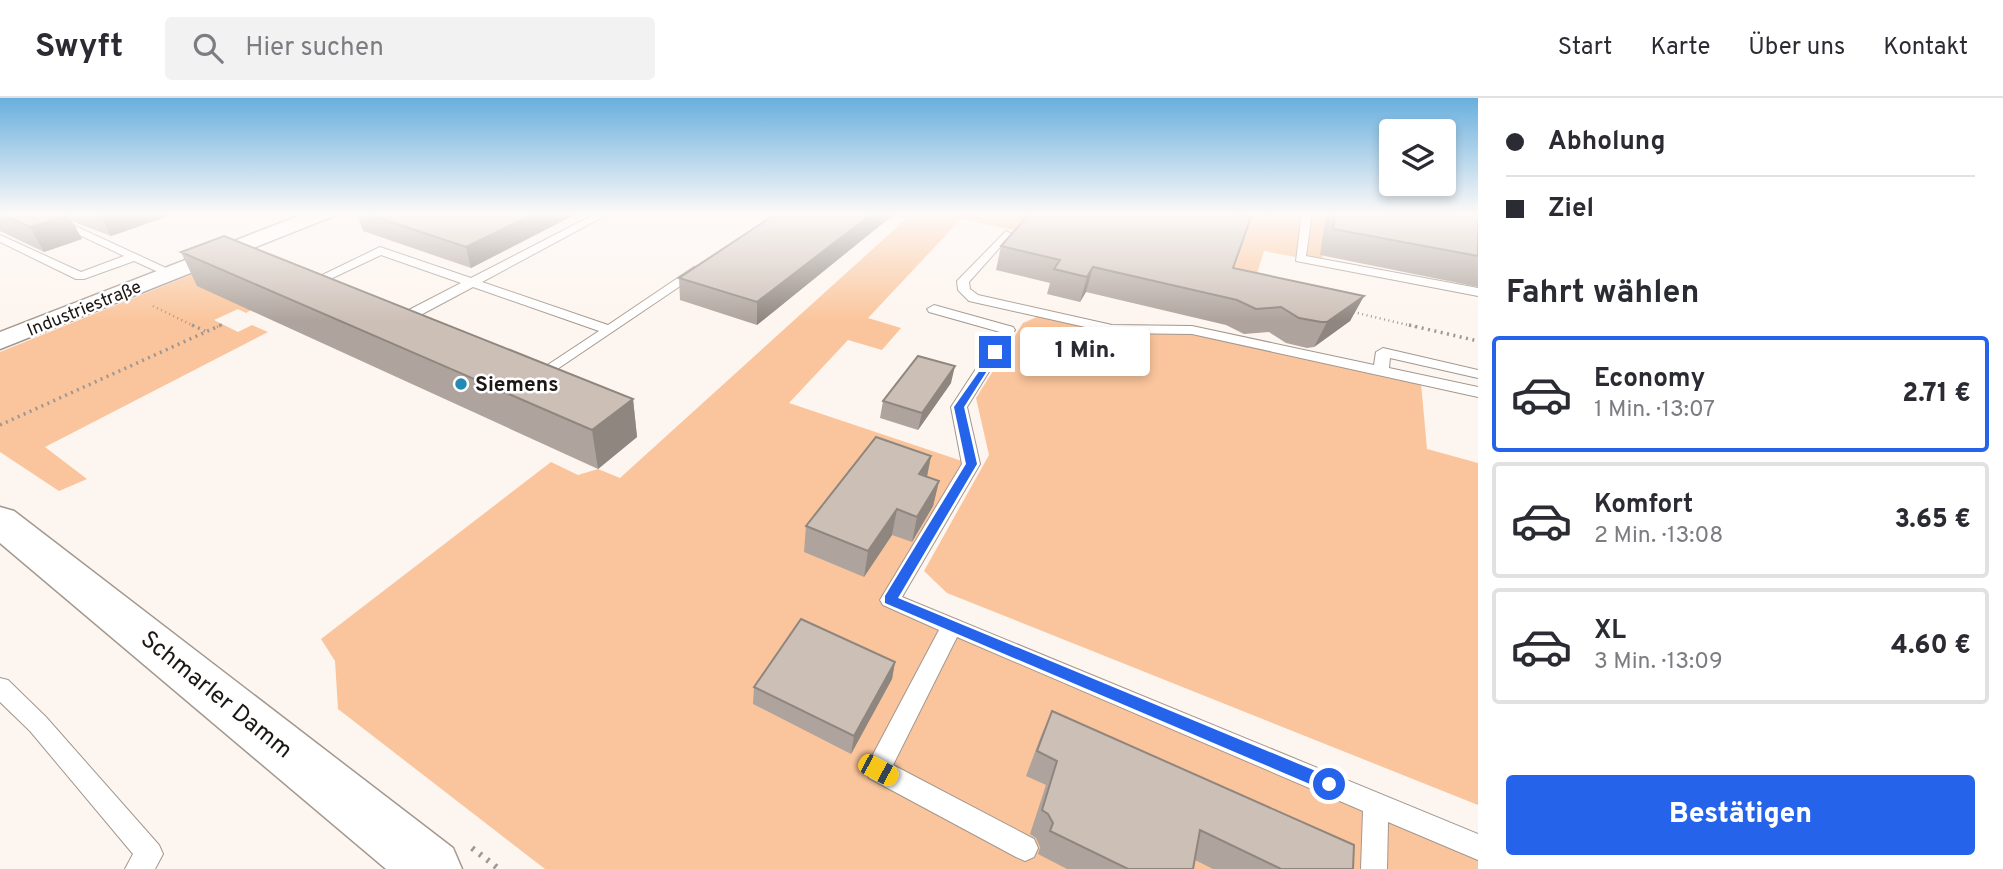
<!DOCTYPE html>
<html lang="de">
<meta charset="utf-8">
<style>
body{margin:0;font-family:Overpass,sans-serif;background:#f2f2f3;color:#2b2b33;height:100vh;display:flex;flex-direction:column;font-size:26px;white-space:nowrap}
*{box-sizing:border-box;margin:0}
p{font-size:23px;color:#7c7c81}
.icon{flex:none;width:38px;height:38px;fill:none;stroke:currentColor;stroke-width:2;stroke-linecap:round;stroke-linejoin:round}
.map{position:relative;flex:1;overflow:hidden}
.drawer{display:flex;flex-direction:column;background:#fff;width:525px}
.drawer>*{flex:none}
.top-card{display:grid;align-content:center;height:154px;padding:0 28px;background:#fff}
.controls{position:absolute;left:1379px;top:21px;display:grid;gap:14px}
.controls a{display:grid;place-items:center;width:77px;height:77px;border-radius:7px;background:#fff;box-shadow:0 4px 10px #0003;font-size:35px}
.end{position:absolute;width:32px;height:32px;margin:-16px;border:9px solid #2563eb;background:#fff;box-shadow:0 0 0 4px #fff}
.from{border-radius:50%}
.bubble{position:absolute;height:49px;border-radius:7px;background:#fff;box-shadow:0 4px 10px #0003;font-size:23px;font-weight:800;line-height:49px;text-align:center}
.car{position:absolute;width:21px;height:42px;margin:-21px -10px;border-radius:9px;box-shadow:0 0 5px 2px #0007;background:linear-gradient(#f5c518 24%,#345 0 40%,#f5c518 0 76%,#345 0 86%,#f5c518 0)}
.top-card b{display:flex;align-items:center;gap:24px;height:66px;font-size:26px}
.top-card b+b{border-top:2px solid #e1e1e2}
.top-card i{width:18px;height:18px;background:#2b2b33}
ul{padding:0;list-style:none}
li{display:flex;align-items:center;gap:21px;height:116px;margin:0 14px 10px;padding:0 14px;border:4px solid #e1e1e2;border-radius:7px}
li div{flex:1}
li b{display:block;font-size:26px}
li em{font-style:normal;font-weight:800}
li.selected{border-color:#2563eb}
li>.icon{width:63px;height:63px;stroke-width:1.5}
h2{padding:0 28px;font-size:32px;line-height:84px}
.button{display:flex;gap:14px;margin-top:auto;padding:14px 28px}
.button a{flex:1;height:80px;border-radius:7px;background:#2563eb;color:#fff;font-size:28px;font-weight:800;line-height:80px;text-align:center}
header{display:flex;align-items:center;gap:42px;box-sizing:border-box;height:98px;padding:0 35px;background:#fff;border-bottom:2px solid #e1e1e2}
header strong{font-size:33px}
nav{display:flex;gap:38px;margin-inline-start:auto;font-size:24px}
.search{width:490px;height:63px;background:#f2f2f3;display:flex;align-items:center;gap:18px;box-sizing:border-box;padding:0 24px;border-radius:7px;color:#7c7c81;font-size:26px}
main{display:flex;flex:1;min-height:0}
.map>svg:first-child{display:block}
</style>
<header>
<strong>Swyft</strong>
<div class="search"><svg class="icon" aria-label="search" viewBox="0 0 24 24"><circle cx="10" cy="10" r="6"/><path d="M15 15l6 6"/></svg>Hier suchen</div>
<nav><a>Start</a><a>Karte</a><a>Über uns</a><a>Kontakt</a></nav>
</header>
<main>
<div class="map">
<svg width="1478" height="771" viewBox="0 0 1478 771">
<rect width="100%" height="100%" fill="#fdf5ef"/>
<path fill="#fac59c" d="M 886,115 L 1326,115 L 1322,164 L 1264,153 L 1254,185 L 961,121 L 868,220 L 901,230 L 882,252 L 848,242 L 789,305 L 971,366 L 890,501 L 1478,749 L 1478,771 L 545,771 L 338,611 L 335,563 L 321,541 L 551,364 L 578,377 L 598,371 L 620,380 L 907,120 Z
M 245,155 L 251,212 L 246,215 L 238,211 L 214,222 L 238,234 L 252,227 L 268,234 L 45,349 L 87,381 L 59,393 L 0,354 L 0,254 Z
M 1039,218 L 1111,235 L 1189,234 L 1421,285 L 1427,351 L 1478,365 L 1478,707 L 947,495 L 924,473 L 989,357 L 976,300 L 1023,225 Z"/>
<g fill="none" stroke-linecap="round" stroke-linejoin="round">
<defs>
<path id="lane" d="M 33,115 L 47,115 L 177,175 L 167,178 L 134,163 L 84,181 L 76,181 L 0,144 L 0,137 L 81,174 L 124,158 Z
M 597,115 L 610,115 L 482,184 L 608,227 L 694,169 L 704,172 L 547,278 L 527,268 L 534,264 L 546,268 L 599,233 L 473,189 L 413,221 L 403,221 L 403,215 L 461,185 L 381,157 L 324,184 L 314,181 L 380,149 L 471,180 Z
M 1302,115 L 1312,115 L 1306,158 L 1478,190 L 1478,198 L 1296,163 Z
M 1006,133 L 1012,136 L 1010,138 L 969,184 L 970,191 L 978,197 L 1112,227 L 1192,228 L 1374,267 L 1376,254 L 1383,250 L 1478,272 L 1478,280 L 1390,260 L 1389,270 L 1478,289 L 1478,299 L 1192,236 L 1112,235 L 969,203 L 958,192 L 957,183 Z
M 934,207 L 1013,229 L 1015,232 L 967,309 L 980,366 L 902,499 L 1478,736 L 1478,762 L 1388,724 L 1387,771 L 1361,771 L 1363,713 L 957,539 L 893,667 L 1034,741 L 1038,750 L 1034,759 L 1025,763 L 1016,759 L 869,680 L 866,672 L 869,664 L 939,532 L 883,507 L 880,502 L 962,366 L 951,309 L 1000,234 L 929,214 L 927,211 Z
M 0,580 L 8,582 L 46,619 L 159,747 L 163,756 L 155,771 L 125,771 L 133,756 L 30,633 L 0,604 Z"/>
<path id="street" d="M 306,115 L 334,115 L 331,119 L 0,251 L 0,234 Z"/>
<path id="secondary" d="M 0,409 L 14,413 L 453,750 L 462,771 L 386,771 L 0,445 Z"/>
</defs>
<use href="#lane" stroke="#a3978e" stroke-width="2"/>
<use href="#street" stroke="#a3978e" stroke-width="3"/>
<use href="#secondary" stroke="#a3978e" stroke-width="3"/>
<path stroke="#9e9792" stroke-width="2.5" stroke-dasharray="1 3.5" stroke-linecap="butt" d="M 153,208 L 196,229
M 1349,213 L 1416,229
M 217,229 L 223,226"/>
<path stroke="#9e9792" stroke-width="3.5" stroke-dasharray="2 4.5" stroke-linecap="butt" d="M 192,227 L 205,233
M 1409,227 L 1478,243
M 0,327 L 221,227"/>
<path stroke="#9e9792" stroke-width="6" stroke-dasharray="2.5 7" stroke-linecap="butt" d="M 472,750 L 499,771"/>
<use href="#lane" fill="#fff" fill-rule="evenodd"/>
<use href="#street" fill="#fff" fill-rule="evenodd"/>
<use href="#secondary" fill="#fff" fill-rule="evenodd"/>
</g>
<path fill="#afa49d" d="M 0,115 L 177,115 L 111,138 L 74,124 L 69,116 L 67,116 L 82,141 L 44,154 L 0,133 Z
M 357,115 L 578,115 L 471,170 L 363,133 Z
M 777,115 L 894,115 L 893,117 L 757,227 L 680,202 L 679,180 Z
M 1030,115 L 1252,115 L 1233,170 L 1364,198 L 1350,223 L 1314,249 L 1307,250 L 1286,245 L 1269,234 L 1244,236 L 1226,227 L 1086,194 L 1080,204 L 1047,196 L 1050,185 L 996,172 L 1001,148 Z
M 1326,115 L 1478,115 L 1478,189 L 1320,157 Z
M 181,154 L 633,301 L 637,339 L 598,371 L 197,188 Z
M 951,285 L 918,332 L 880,320 L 883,303 Z
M 931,358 L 927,379 L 939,383 L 933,408 L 912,444 L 892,437 L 864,479 L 804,454 L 806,428 Z
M 895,564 L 892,581 L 851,656 L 753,606 L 754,589 Z
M 1052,613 L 1353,771 L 1213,771 L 1195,762 L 1193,771 L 1067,771 L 1038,756 L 1040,749 L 1036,740 L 1030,736 L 1046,687 L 1026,678 L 1041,638 Z"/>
<path fill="#8f867f" d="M 99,115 L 177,115 L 111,138 Z
M 223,115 L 233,115 L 224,118 Z
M 535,115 L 578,115 L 471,170 L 466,149 Z
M 873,115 L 894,115 L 893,117 L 757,227 L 757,204 Z
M 69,117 L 82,141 L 44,154 L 30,129 Z
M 1093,169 L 1086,194 L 1080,204 L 1087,179 Z
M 1364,198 L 1350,223 L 1314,249 L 1327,224 Z
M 955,268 L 951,285 L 918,332 L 922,315 Z
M 633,301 L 637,339 L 598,371 L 592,332 Z
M 931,358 L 926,383 L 919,376 Z
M 939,383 L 933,408 L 912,444 L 917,419 Z
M 897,411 L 892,437 L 864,479 L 868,453 Z
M 895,564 L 892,581 L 851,656 L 854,638 Z"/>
<path fill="#ccbfb6" stroke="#8f867f" stroke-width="2" d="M 0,115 L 64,115 L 69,117 L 30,129 L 0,116 Z
M 364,115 L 535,115 L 466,149 Z
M 777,115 L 873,115 L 757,204 L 679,180 Z
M 1030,115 L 1231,115 L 1251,119 L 1233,170 L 1364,198 L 1327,224 L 1321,224 L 1299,220 L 1281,209 L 1256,211 L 1237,202 L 1093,169 L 1087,179 L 1054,171 L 1060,162 L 1001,148 Z
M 1335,115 L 1478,115 L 1478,158 L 1333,131 Z
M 224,138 L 633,301 L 592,332 L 181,154 Z
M 918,258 L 955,268 L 922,315 L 883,303 Z
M 876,339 L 931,358 L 919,376 L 939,383 L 917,419 L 897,411 L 868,453 L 806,428 Z
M 801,521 L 895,564 L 854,638 L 754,589 Z
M 1052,613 L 1354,747 L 1353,771 L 1281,771 L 1200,732 L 1193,771 L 1128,771 L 1050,733 L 1053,725 L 1048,716 L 1042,712 L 1057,663 L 1037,653 Z"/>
<linearGradient id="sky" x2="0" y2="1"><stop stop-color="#69afde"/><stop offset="0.52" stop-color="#fefaf8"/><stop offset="1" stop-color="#fefaf8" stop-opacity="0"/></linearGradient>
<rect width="1478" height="223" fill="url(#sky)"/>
<path fill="#2563eb" d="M 995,251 L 999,254 L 964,309 L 977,366 L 898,500 L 1335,681 L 1335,692 L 1324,692 L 885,505 L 885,498 L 966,366 L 954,309 Z"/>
<circle fill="#238bb3" stroke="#fff" stroke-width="2.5" cx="461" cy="286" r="7"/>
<g text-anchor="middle" stroke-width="5" stroke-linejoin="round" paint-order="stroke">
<g font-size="18" fill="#1c1714" stroke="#fff">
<text transform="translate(84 210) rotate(-22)" y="6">Industriestraße</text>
</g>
<g font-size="21" font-weight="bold" fill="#1c1714" stroke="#fff" text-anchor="start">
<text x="475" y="293">Siemens</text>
</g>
<g font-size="24" fill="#1c1714" stroke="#fff">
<text transform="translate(217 596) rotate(39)" y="8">Schmarler Damm</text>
</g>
</g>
</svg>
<div class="controls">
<a><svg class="icon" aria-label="layers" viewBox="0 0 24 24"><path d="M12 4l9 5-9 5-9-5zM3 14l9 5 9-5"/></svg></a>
</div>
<i class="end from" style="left:1329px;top:686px"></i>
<i class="end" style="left:995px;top:254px"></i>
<div class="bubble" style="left:1020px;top:229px;width:130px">1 Min.</div>
<i class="car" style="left:878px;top:672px;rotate:118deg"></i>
</div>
<section class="drawer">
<div class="top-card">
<b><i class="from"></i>Abholung</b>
<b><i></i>Ziel</b>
</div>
<h2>Fahrt wählen</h2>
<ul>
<li class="selected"><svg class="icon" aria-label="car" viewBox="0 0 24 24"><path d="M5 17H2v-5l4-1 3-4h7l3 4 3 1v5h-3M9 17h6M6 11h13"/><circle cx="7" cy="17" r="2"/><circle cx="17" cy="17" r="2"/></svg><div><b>Economy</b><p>1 Min. · 13:07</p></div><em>2.71 €</em></li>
<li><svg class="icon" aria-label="car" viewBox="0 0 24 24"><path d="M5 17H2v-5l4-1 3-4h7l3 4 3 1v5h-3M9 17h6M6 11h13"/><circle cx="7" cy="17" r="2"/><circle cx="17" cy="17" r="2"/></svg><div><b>Komfort</b><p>2 Min. · 13:08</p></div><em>3.65 €</em></li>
<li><svg class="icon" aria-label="car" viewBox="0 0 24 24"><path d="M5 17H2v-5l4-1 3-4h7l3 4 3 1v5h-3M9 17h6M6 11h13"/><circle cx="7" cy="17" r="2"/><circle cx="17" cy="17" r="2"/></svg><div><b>XL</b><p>3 Min. · 13:09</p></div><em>4.60 €</em></li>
</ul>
<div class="button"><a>Bestätigen</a></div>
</section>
</main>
